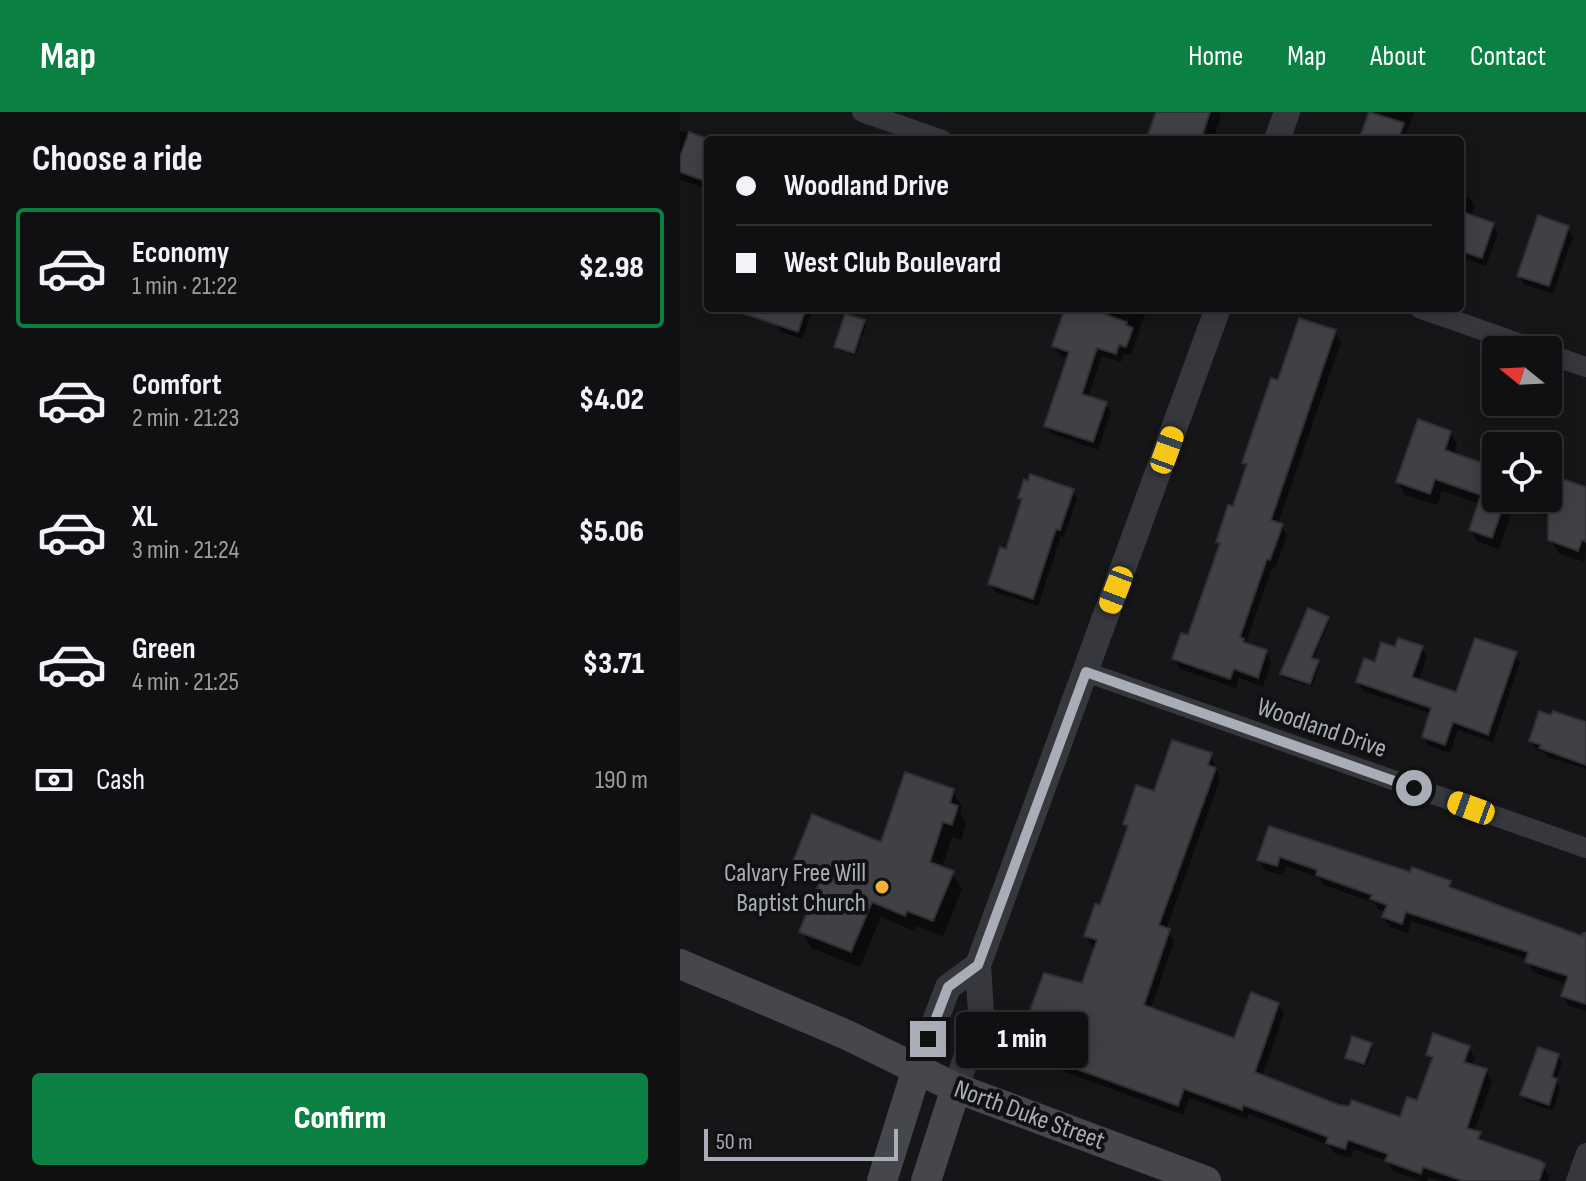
<!DOCTYPE html>
<meta charset="utf-8">
<style>
body{margin:0;font-family:"Sofia Sans Condensed",sans-serif;background:#19191b;color:#f1f3f6;height:100vh;display:flex;flex-direction:column;font-size:30px;white-space:nowrap}
*{box-sizing:border-box;margin:0}
p{font-size:26px;color:#9c9d9f}
.icon{flex:none;width:44px;height:44px;fill:none;stroke:currentColor;stroke-width:2;stroke-linecap:round;stroke-linejoin:round}
.map{position:relative;flex:1;overflow:hidden}
.sheet{display:flex;flex-direction:column;background:#101012;width:680px}
.sheet>*{flex:none}
.guide{position:absolute;left:24px;top:24px;width:760px;height:176px;border-radius:8px;box-shadow:0 4px 20px #0003,0 0 0 2px #303032;display:grid;align-content:center;height:176px;padding:0 32px;background:#101012}
.needle{width:52px;rotate:288deg}
.controls{position:absolute;left:802px;top:224px;display:grid;gap:16px}
.controls a{display:grid;place-items:center;width:80px;height:80px;border-radius:8px;background:#101012;box-shadow:0 4px 20px #0003,0 0 0 2px #303032;font-size:40px}
.scale{position:absolute;left:24px;bottom:20px;width:194px;box-sizing:border-box;padding-left:8px;border:4px solid #a8adb8;border-top:0;font-size:22px;line-height:28px;white-space:nowrap;color:#a8adb8;-webkit-text-stroke:6px #111113;paint-order:stroke}
.end{position:absolute;width:36px;height:36px;margin:-18px;border:10px solid #a8adb8;background:#111;box-shadow:0 0 0 4px #111}
.from{border-radius:50%}
.bubble{position:absolute;height:56px;border-radius:8px;background:#101012;box-shadow:0 4px 20px #0003,0 0 0 2px #303032;font-size:26px;font-weight:800;line-height:56px;text-align:center}
.car{position:absolute;width:24px;height:48px;margin:-24px -12px;border-radius:10px;box-shadow:0 0 6px 2px #0007;background:linear-gradient(#f5c518 24%,#345 0 40%,#f5c518 0 76%,#345 0 86%,#f5c518 0)}
.guide b{display:flex;align-items:center;gap:28px;height:76px;font-size:30px}
.guide b+b{border-top:2px solid #303032}
.guide i{width:20px;height:20px;background:#f1f3f6}
ul{padding:0;list-style:none}
li{display:flex;align-items:center;gap:24px;height:120px;margin:0 16px 12px;padding:0 16px;border:4px solid transparent;border-radius:8px}
li div{flex:1}
li b{display:block;font-size:30px}
li em{font-style:normal;font-weight:800}
li.current{border-color:#0b8043}
li>.icon{width:72px;height:72px;stroke-width:1.5}
h2{padding:0 32px;font-size:36px;line-height:96px}
.pay{display:flex;align-items:center;gap:20px;height:88px;padding:0 32px;font-size:30px}
.pay p{margin-inline-start:auto}
.action{display:flex;gap:16px;margin-top:auto;padding:16px 32px}
.action a{flex:1;height:92px;border-radius:8px;background:#0b8043;color:#fff;font-size:32px;font-weight:800;line-height:92px;text-align:center}
header{display:flex;align-items:center;gap:48px;box-sizing:border-box;height:112px;padding:0 40px;background:#0b8043;color:#fff}
header strong{font-size:38px}
nav{display:flex;gap:44px;margin-inline-start:auto;font-size:28px}
main{display:flex;flex:1;min-height:0}
.map>svg:first-child{display:block}
</style>
<header>
<strong>Map</strong>
<nav><a>Home</a><a>Map</a><a>About</a><a>Contact</a></nav>
</header>
<main>
<section class="sheet">
<h2>Choose a ride</h2>
<ul>
<li class="current"><svg class="icon" aria-label="car" viewBox="0 0 24 24"><path d="M5 17H2v-5l4-1 3-4h7l3 4 3 1v5h-3M9 17h6M6 11h13"/><circle cx="7" cy="17" r="2"/><circle cx="17" cy="17" r="2"/></svg><div><b>Economy</b><p>1 min · 21:22</p></div><em>$2.98</em></li>
<li><svg class="icon" aria-label="car" viewBox="0 0 24 24"><path d="M5 17H2v-5l4-1 3-4h7l3 4 3 1v5h-3M9 17h6M6 11h13"/><circle cx="7" cy="17" r="2"/><circle cx="17" cy="17" r="2"/></svg><div><b>Comfort</b><p>2 min · 21:23</p></div><em>$4.02</em></li>
<li><svg class="icon" aria-label="car" viewBox="0 0 24 24"><path d="M5 17H2v-5l4-1 3-4h7l3 4 3 1v5h-3M9 17h6M6 11h13"/><circle cx="7" cy="17" r="2"/><circle cx="17" cy="17" r="2"/></svg><div><b>XL</b><p>3 min · 21:24</p></div><em>$5.06</em></li>
<li><svg class="icon" aria-label="car" viewBox="0 0 24 24"><path d="M5 17H2v-5l4-1 3-4h7l3 4 3 1v5h-3M9 17h6M6 11h13"/><circle cx="7" cy="17" r="2"/><circle cx="17" cy="17" r="2"/></svg><div><b>Green</b><p>4 min · 21:25</p></div><em>$3.71</em></li>
</ul>
<div class="pay"><svg class="icon" aria-label="cash" viewBox="0 0 24 24"><path d="M3 7h18v10H3z"/><circle cx="12" cy="12" r="2"/></svg>Cash<p>190 m</p></div>
<div class="action"><a>Confirm</a></div>
</section>
<div class="map">
<svg width="906" height="1069" viewBox="0 0 906 1069">
<rect width="100%" height="100%" fill="#161618"/>
<path fill="#0007" d="M 476,0 L 539,0 L 541,5 L 533,28 L 470,28 Z
M 689,0 L 734,0 L 724,28 L 679,28 Z
M 0,19 L 36,28 L 28,28 L 28,77 L 0,68 Z
M 780,83 L 790,86 L 795,95 L 791,105 L 813,113 L 818,122 L 806,154 L 780,145 Z
M 888,116 L 893,125 L 873,182 L 844,172 L 839,163 Z
M 101,196 L 129,196 L 132,200 L 122,227 L 101,220 L 96,211 Z
M 387,196 L 401,196 L 417,201 L 419,196 L 467,196 L 451,243 L 444,241 L 441,250 L 422,244 L 408,286 L 425,291 L 431,300 L 418,338 L 372,322 L 367,313 L 389,246 L 380,243 L 374,234 Z
M 183,210 L 186,214 L 175,244 L 158,238 L 156,234 Z
M 655,220 L 661,230 L 598,412 L 602,413 L 607,423 L 595,457 L 592,456 L 565,533 L 586,540 L 591,550 L 583,575 L 559,566 L 556,576 L 500,557 L 495,547 L 510,526 L 541,434 L 538,429 L 554,397 L 568,357 L 564,350 L 599,271 Z
M 770,320 L 777,333 L 774,343 L 812,357 L 816,345 L 816,386 L 868,386 L 868,357 L 873,366 L 906,377 L 905,450 L 878,441 L 871,428 L 878,408 L 834,394 L 819,437 L 798,430 L 791,418 L 800,392 L 762,379 L 757,393 L 725,383 L 718,370 Z
M 392,378 L 397,387 L 384,426 L 381,424 L 358,494 L 315,480 L 310,471 L 327,439 L 343,391 L 340,386 Z
M 647,506 L 649,510 L 633,548 L 639,554 L 632,575 L 604,566 L 602,562 Z
M 742,536 L 747,545 L 738,569 L 778,583 L 835,542 L 840,551 L 813,630 L 778,618 L 770,641 L 749,634 L 744,625 L 752,602 L 683,579 L 678,570 L 717,537 Z
M 906,612 L 906,657 L 867,645 L 864,640 L 857,638 L 851,629 Z
M 531,643 L 540,667 L 486,818 L 494,829 L 471,897 L 555,928 L 598,892 L 604,902 L 582,965 L 659,995 L 722,1008 L 738,991 L 753,951 L 748,942 L 789,936 L 795,946 L 792,954 L 806,959 L 812,969 L 794,1020 L 799,1022 L 805,1032 L 863,1054 L 869,1064 L 867,1069 L 762,1069 L 749,1065 L 747,1069 L 741,1069 L 713,1059 L 707,1049 L 674,1037 L 671,1046 L 654,1041 L 649,1033 L 569,1002 L 567,1007 L 509,986 L 503,1003 L 344,945 L 338,935 L 403,873 L 416,835 L 412,834 L 406,824 L 422,796 L 449,718 L 445,712 L 475,681 Z
M 273,679 L 282,695 L 280,701 L 286,712 L 281,728 L 272,725 L 262,757 L 272,761 L 282,777 L 263,825 L 236,814 L 234,819 L 201,805 L 180,855 L 131,836 L 122,819 L 139,775 L 124,769 L 114,752 L 202,733 Z
M 590,716 L 731,762 L 770,770 L 775,779 L 906,827 L 906,899 L 889,894 L 883,883 L 887,872 L 853,860 L 848,847 L 731,809 L 728,821 L 710,815 L 704,805 L 706,800 L 698,797 L 695,791 L 644,773 L 640,766 L 606,754 L 602,763 L 585,758 L 579,748 Z
M 690,932 L 692,936 L 686,955 L 669,949 L 667,945 Z
M 878,944 L 882,951 L 876,969 L 880,976 L 873,999 L 846,990 L 842,983 Z"/>
<path fill="#404145" stroke="#303034" stroke-width="2" d="M 476,0 L 530,0 L 521,28 L 466,28 Z
M 689,0 L 724,11 L 718,28 L 679,28 Z
M 9,20 L 28,27 L 28,70 L 0,60 L 0,45 Z
M 780,99 L 814,111 L 802,146 L 780,139 Z
M 858,103 L 889,114 L 869,174 L 837,164 Z
M 60,196 L 126,196 L 118,220 L 59,200 Z
M 385,196 L 407,196 L 447,210 L 446,213 L 453,216 L 446,235 L 439,233 L 436,242 L 417,236 L 402,282 L 427,290 L 413,330 L 364,314 L 389,240 L 372,234 Z
M 165,202 L 185,208 L 174,241 L 154,235 Z
M 619,206 L 656,218 L 591,408 L 603,412 L 590,448 L 587,447 L 560,525 L 564,527 L 563,530 L 587,538 L 578,566 L 554,557 L 550,567 L 492,547 L 501,521 L 508,523 L 540,431 L 536,430 L 548,393 L 553,394 L 567,352 L 562,351 L 591,266 L 598,268 Z
M 738,307 L 771,319 L 765,338 L 816,356 L 816,386 L 826,386 L 812,426 L 789,418 L 800,386 L 809,386 L 755,367 L 750,382 L 716,370 Z
M 350,362 L 394,377 L 380,418 L 376,417 L 353,487 L 308,472 L 320,435 L 326,437 L 342,387 L 338,386 L 344,367 L 348,369 Z
M 868,362 L 906,375 L 906,430 L 902,428 L 898,439 L 868,428 Z
M 628,496 L 649,505 L 631,546 L 639,548 L 630,572 L 600,562 Z
M 718,526 L 743,534 L 732,565 L 776,580 L 795,526 L 837,540 L 808,623 L 773,610 L 765,633 L 742,625 L 751,596 L 676,570 L 684,546 L 695,550 L 701,530 L 715,535 Z
M 859,599 L 871,603 L 873,599 L 906,610 L 906,653 L 859,636 L 861,633 L 849,629 Z
M 492,628 L 532,641 L 528,653 L 536,656 L 479,813 L 490,817 L 464,893 L 554,926 L 571,880 L 599,891 L 575,960 L 659,993 L 669,994 L 672,988 L 720,1005 L 727,985 L 737,988 L 753,945 L 746,943 L 753,921 L 790,934 L 784,950 L 807,957 L 787,1016 L 801,1020 L 798,1027 L 861,1049 L 865,1052 L 859,1069 L 783,1069 L 743,1055 L 741,1062 L 705,1049 L 708,1042 L 668,1028 L 665,1037 L 646,1031 L 648,1025 L 563,993 L 562,998 L 504,977 L 498,994 L 336,935 L 364,861 L 402,871 L 417,828 L 404,824 L 415,792 L 420,793 L 448,714 L 443,712 L 456,673 L 474,679 Z
M 225,660 L 274,677 L 270,691 L 278,694 L 272,713 L 263,710 L 250,750 L 274,759 L 253,809 L 227,799 L 225,804 L 192,790 L 171,840 L 119,820 L 142,764 L 112,752 L 132,702 L 201,730 Z
M 589,714 L 730,760 L 732,755 L 771,769 L 769,775 L 902,824 L 903,821 L 906,821 L 906,892 L 881,884 L 888,864 L 845,850 L 848,840 L 726,800 L 722,812 L 702,805 L 707,793 L 690,787 L 692,783 L 636,763 L 637,758 L 600,745 L 597,754 L 577,748 Z
M 672,924 L 692,931 L 684,952 L 665,946 Z
M 858,935 L 879,942 L 872,965 L 877,967 L 869,993 L 840,983 Z"/>
<g fill="none" stroke-linecap="round" stroke-linejoin="round">
<path stroke="#37383d" stroke-width="20" d="M 182,0 L 262,28
M 739,196 L 858,238
M 868,242 L 906,255
M 406,560 L 906,736
M 896,1069 L 906,1041"/>
<path stroke="#37383d" stroke-width="26" d="M 597,28 L 607,0
M 237,957 L 268,875 L 298,853
M 276,976 L 301,901 L 298,853 L 538,196"/>
<path stroke="#45474d" stroke-width="30" d="M 0,852 L 167,923 L 276,976 L 526,1069
M 202,1069 L 237,957
M 246,1069 L 276,976"/>
</g>
<g fill="none" stroke-linecap="round" stroke-linejoin="round">
<path stroke="#a8adb8" stroke-width="10" d="M 248,927 L 268,875 L 298,853 L 406,560 L 734,676"/>
</g>
<circle fill="#f2b134" stroke="#111113" stroke-width="3" cx="202" cy="775" r="8"/>
<g text-anchor="middle" stroke-width="8" stroke-linejoin="round" paint-order="stroke">
<g font-size="26" fill="#a8adb8" stroke="#111113">
<text transform="translate(642 615) rotate(19)" y="9">Woodland Drive</text>
<text transform="translate(350 1002) rotate(20)" y="9">North Duke Street</text>
</g>
<g font-size="26" fill="#a8adb8" stroke="#111113" text-anchor="end">
<text x="186" y="769">Calvary Free Will<tspan x="186" dy="30">Baptist Church</tspan></text>
</g>
</g>
</svg>
<div class="controls">
<a><svg class="needle" viewBox="-14 -14 28 28"><path d="M0-13l5 13h-10z" fill="#e53935"/><path d="M0 13l5-13h-10z" fill="#9c9d9f"/></svg></a>
<a><svg class="icon" aria-label="locate" viewBox="0 0 24 24"><circle cx="12" cy="12" r="6"/><path d="M12 2v4M12 18v4M2 12h4M18 12h4"/></svg></a>
</div>
<div class="scale">50 m</div>
<i class="end from" style="left:734px;top:676px"></i>
<i class="end" style="left:248px;top:927px"></i>
<div class="bubble" style="left:276px;top:900px;width:132px">1 min</div>
<i class="car" style="left:487px;top:338px;rotate:20deg"></i>
<i class="car" style="left:436px;top:478px;rotate:201deg"></i>
<i class="car" style="left:791px;top:696px;rotate:290deg"></i>
<div class="guide">
<b><i class="from"></i>Woodland Drive</b>
<b><i></i>West Club Boulevard</b>
</div>
</div>
</main>
